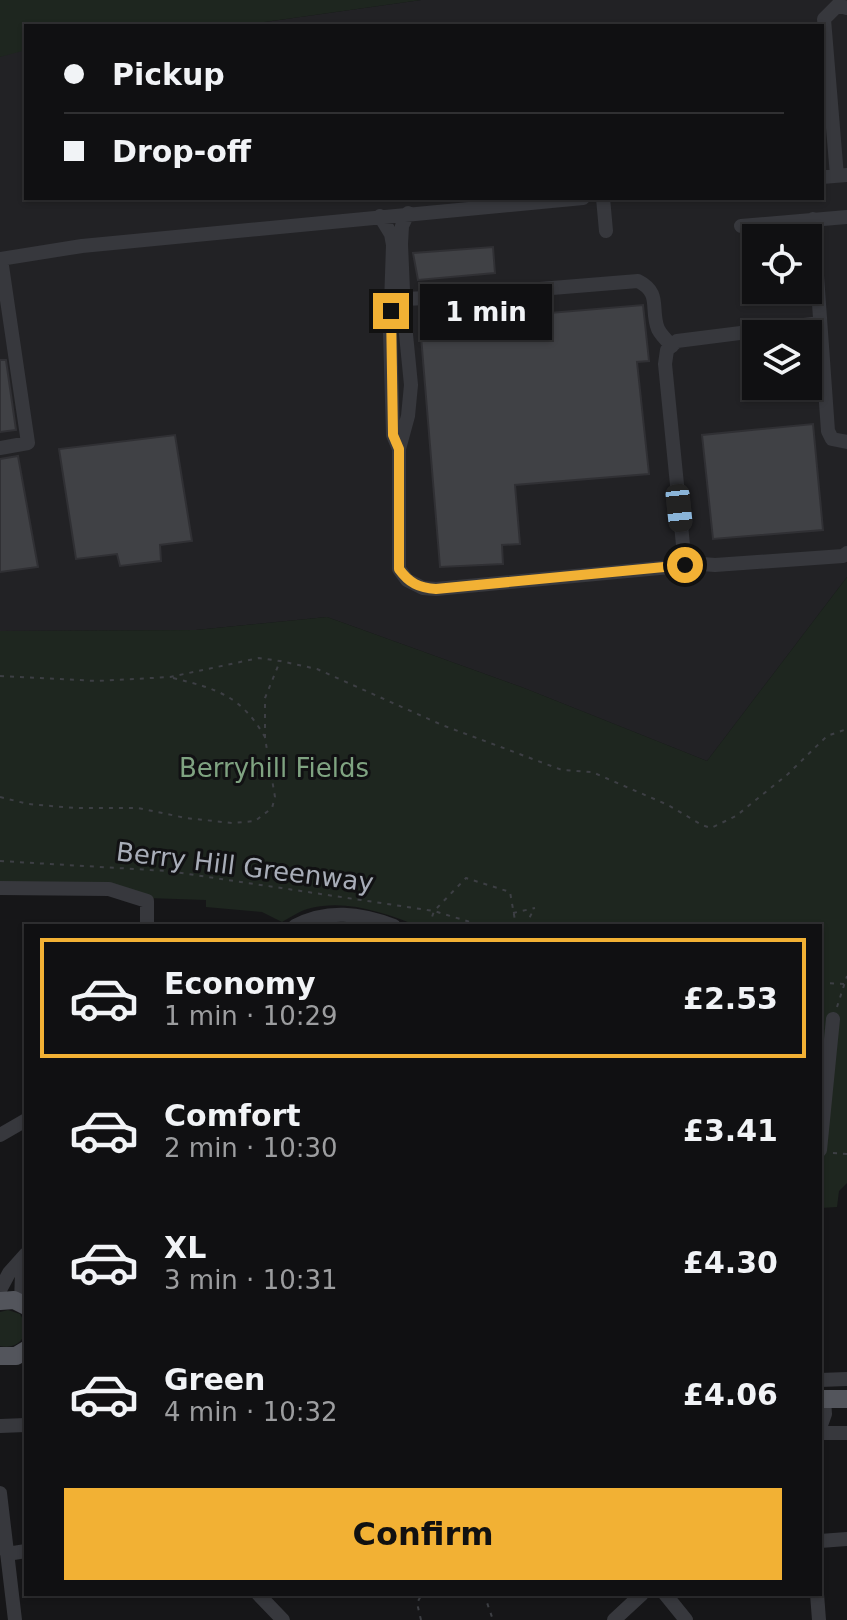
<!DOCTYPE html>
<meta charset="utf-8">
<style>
body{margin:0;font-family:"DejaVu Sans",sans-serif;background:#19191b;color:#f1f3f6;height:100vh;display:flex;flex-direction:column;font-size:30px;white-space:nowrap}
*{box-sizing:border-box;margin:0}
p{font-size:26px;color:#9c9d9f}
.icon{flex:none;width:44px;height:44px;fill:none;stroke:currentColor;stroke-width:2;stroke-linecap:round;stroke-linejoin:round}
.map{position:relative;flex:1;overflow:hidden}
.panel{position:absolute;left:24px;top:924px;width:798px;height:672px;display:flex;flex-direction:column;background:#101012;border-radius:0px;box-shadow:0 2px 6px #0004,0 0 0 2px #303032}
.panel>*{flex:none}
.top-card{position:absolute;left:24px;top:24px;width:800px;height:176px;border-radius:0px;box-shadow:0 2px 6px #0004,0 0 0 2px #303032;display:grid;align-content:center;height:176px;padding:0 40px;background:#101012}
.tools{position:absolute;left:742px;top:224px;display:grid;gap:16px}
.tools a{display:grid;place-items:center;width:80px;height:80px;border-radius:0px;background:#101012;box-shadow:0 2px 6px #0004,0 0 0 2px #303032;font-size:40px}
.end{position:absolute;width:36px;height:36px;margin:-18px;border:10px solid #f2b134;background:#111;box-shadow:0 0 0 4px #111}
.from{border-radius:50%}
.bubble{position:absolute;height:56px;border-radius:0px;background:#101012;box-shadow:0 2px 6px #0004,0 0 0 2px #303032;font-size:26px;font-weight:700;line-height:56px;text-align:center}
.car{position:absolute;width:24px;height:48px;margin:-24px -12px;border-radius:10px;box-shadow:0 0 6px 2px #0007;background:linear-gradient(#222 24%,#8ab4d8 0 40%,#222 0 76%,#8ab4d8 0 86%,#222 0)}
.top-card b{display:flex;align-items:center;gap:28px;height:76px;font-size:30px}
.top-card b+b{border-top:2px solid #303032}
.top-card i{width:20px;height:20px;background:#f1f3f6}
ul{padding:14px 0 0;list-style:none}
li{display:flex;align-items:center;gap:24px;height:120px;margin:0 16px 12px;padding:0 24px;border:4px solid transparent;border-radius:0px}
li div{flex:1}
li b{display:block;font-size:30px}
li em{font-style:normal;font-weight:700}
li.current{border-color:#f2b134}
li>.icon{width:72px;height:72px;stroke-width:1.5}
.cta{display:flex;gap:16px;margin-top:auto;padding:16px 40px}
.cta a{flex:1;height:92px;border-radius:0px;background:#f2b134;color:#111;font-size:32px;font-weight:700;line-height:92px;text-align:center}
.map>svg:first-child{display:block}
</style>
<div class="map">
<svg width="847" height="1620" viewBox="0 0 847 1620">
<rect width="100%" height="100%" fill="#161618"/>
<path fill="#222225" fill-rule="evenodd" d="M 421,0 L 847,0 L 847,577 L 707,761 L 524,688 L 327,617 L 196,630 L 0,631 L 0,57 L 6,53 L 26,50 L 26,198 L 822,198 L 822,26 L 236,26 ZM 756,238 L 808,238 L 808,290 L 756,290 ZM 756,334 L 808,334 L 808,386 L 756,386 Z"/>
<path fill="#1e261f" d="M 0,0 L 421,0 L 236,26 L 26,26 L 26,50 L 0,57 Z
M 847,577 L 847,1183 L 839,1191 L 837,1207 L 820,1208 L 820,926 L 418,926 C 386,913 346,899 311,908 C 301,910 291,917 282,922 L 262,912 L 206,907 L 206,900 L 147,898 L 0,883 L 0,631 L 196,630 L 327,617 L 524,688 L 707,761 Z
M 8,1310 L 20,1314 C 31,1331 22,1351 0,1346 L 0,1312 Z"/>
<path fill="#404145" stroke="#303034" stroke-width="2" d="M 493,247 L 495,273 L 418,280 L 413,253 Z
M 643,305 L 649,361 L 637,362 L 649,474 L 515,485 L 520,544 L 502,545 L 503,564 L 440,567 L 420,324 Z
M 0,360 L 6,360 L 16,430 L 0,432 Z
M 813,424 L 823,530 L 713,539 L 702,435 Z
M 175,435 L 192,541 L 160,545 L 161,561 L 120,566 L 117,554 L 76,559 L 59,449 Z
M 18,456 L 38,567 L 0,572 L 0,459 Z"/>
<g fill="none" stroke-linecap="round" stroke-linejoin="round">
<path stroke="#3d3f44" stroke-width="2" stroke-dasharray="4 6" stroke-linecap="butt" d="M 0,676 L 97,681 L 170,677 L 259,658 L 280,661 L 317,669 L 442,725 L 562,770 L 592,772 L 668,805 L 702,825 L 711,828 L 736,816 L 788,774 L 827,736 L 847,729
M 173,678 C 218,689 241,696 265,737
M 0,797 L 28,804 L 75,808 L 138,808 L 186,818 L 232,823 L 255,821 L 272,808 L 275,797 L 265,738 L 265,698 L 280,661
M 0,861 L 168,871 L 434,911 L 483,926
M 513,913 L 535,908
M 429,926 L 434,911 L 466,878 L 510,892 L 516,926
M 525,926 L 534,909
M 820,983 L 847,984
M 837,1007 L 847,976
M 833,1153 L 847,1154
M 484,1594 L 493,1620
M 421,1620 L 417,1603 L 422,1594"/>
<path stroke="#37383d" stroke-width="14" d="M 837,176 L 824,19 L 838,5 L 847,8
M 822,177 L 847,175
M 603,198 L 606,231
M 408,213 L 402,226 L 401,244 L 404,314 L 411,385 L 408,416 L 399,449 L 399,569 L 407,580 L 423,588 L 436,589 L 702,564 L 715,565 L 843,556 L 847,553
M 380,216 L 391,234 L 393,245 L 390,333 L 393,435 L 399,449
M 813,219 L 828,431 L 832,439 L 847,442
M 741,226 L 847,217
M 0,259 L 82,246 L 583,198
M 404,299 L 495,295 L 515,291 L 638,281 C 662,293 650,309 658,329 C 661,335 667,341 672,346
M 0,448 L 28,443 L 1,259
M 685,565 L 665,364 L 667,350 L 677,341 L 820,323
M 0,888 L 109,889 L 147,901 L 147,926
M 295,926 C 327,909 360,913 394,926
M 0,1135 L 26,1120
M 820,1150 L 833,1019
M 0,1290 L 9,1273 L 26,1254
M 21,1303 L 22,1272 L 26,1259
M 820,1380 L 847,1379
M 0,1426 L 26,1425
M 820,1428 L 825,1414 L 824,1399
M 820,1433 L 847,1433
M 0,1493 L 15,1620
M 820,1541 L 847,1539
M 7,1554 L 26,1551
M 258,1594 L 283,1620
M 665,1594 L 686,1620
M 817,1594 L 819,1620
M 614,1620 L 642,1594"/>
<path stroke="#53555c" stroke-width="18" d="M 0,1301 L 14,1300 L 26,1306
M 0,1356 L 16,1356 L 26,1350
M 820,1399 L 847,1399"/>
</g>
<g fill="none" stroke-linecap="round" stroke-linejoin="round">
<path stroke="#f2b134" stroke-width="10" d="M 391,311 L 393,435 L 399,449 L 399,569 C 409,583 419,588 436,589 L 685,565"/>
</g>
<g text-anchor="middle" stroke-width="6" stroke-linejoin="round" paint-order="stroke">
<g font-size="26" fill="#7fa381" stroke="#111113">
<text x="274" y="777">Berryhill Fields</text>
</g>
<g font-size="26" fill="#a8adb8" stroke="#111113">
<text transform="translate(245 867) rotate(7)" y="9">Berry Hill Greenway</text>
</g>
</g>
</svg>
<div class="tools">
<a><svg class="icon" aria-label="locate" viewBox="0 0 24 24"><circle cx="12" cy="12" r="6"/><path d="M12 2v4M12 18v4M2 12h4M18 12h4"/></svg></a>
<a><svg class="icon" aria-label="layers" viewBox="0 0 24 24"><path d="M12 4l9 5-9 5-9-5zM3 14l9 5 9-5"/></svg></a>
</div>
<i class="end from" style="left:685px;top:565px"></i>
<i class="end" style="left:391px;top:311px"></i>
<div class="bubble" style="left:420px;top:284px;width:132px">1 min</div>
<i class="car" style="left:679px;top:508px;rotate:174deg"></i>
<div class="top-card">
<b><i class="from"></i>Pickup</b>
<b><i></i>Drop-off</b>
</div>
<section class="panel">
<ul>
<li class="current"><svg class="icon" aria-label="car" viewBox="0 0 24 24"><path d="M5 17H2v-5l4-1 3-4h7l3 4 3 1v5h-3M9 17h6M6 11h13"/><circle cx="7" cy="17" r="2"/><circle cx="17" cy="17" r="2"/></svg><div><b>Economy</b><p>1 min · 10:29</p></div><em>£2.53</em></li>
<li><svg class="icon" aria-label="car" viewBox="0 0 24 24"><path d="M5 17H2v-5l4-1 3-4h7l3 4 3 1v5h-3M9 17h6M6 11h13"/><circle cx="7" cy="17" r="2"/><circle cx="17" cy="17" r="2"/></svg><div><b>Comfort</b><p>2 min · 10:30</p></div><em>£3.41</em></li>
<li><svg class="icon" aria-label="car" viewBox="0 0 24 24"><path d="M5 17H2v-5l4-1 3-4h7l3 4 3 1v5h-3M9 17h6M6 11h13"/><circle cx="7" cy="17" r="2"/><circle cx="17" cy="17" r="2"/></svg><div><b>XL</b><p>3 min · 10:31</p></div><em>£4.30</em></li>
<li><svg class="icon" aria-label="car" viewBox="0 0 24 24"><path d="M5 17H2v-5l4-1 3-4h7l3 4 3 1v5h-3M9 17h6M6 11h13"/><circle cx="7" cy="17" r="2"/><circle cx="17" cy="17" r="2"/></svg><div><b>Green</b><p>4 min · 10:32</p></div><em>£4.06</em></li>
</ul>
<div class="cta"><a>Confirm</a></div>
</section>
</div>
